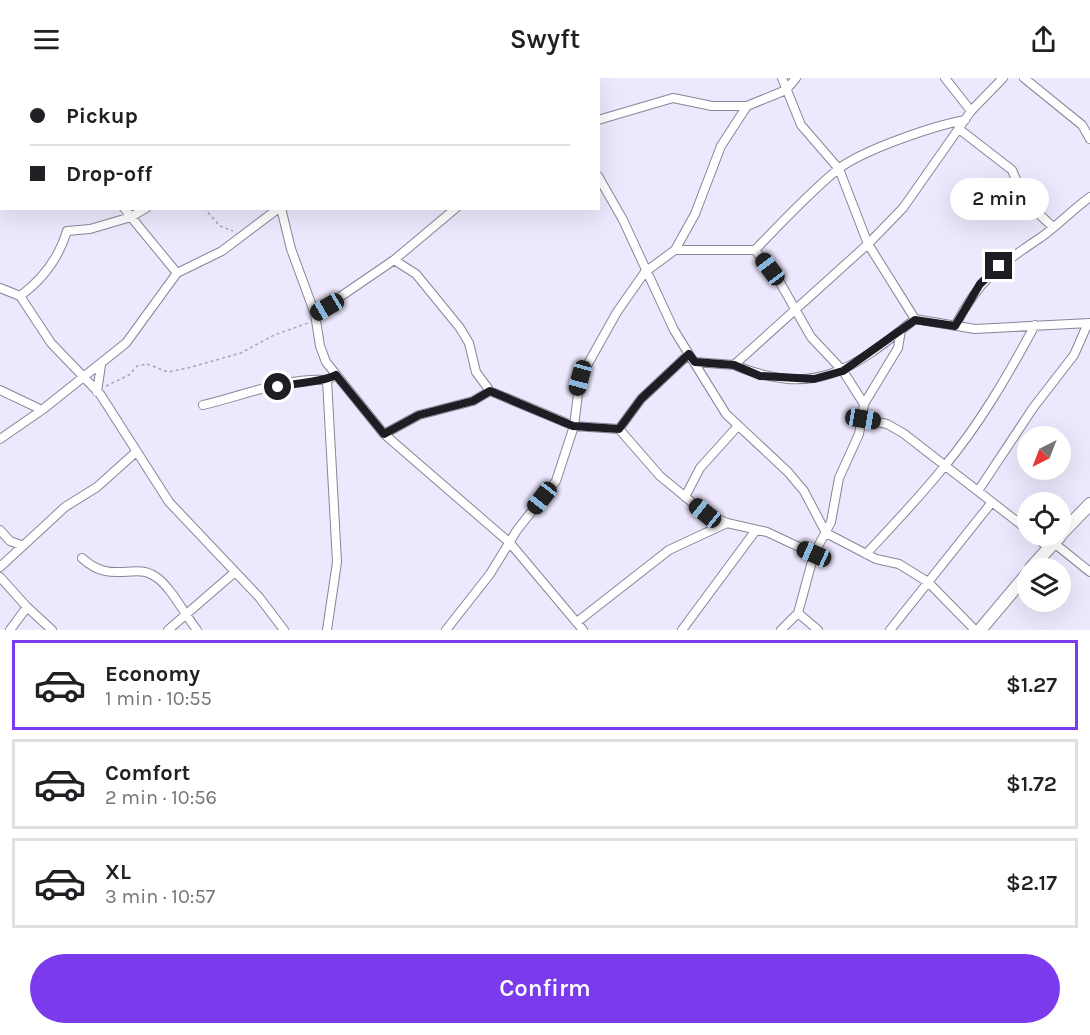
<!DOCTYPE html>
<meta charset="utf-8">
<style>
body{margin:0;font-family:Karla,sans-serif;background:#f2f2f2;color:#202124;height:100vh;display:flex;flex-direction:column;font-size:22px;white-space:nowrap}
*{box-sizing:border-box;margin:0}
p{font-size:20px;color:#757577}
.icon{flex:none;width:33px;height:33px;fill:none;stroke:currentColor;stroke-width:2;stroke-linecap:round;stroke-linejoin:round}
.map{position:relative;height:552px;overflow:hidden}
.details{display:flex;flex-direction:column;background:#fff;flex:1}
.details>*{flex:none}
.top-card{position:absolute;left:0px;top:0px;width:600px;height:132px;box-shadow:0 6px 24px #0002;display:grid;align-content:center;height:132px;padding:0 30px;background:#fff}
.needle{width:39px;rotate:222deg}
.tools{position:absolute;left:1017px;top:348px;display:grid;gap:12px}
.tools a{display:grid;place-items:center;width:54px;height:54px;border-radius:50%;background:#fff;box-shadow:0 6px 24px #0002;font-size:30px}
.end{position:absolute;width:27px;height:27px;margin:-14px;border:8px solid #1f1d24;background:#fff;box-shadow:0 0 0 3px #fff}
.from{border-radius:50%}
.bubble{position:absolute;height:42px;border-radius:21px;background:#fff;box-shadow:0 6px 24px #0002;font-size:20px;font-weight:600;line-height:42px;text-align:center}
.car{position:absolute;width:18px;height:36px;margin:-18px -9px;border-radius:8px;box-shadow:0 0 4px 2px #0007;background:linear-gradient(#222 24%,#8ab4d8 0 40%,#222 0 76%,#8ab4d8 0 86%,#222 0)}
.top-card b{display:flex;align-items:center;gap:21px;height:57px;font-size:22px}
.top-card b+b{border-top:2px solid #e0e0e0}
.top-card i{width:15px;height:15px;background:#202124}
ul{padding:10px 0 0;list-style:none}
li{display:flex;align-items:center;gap:18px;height:90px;margin:0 12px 9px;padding:0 18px;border:3px solid #e0e0e0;border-radius:0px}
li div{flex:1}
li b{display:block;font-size:22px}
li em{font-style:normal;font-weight:600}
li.selected{border-color:#7c3aed}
li>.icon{width:54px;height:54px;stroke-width:1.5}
.primary-button{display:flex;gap:12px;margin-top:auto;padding:12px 30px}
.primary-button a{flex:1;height:69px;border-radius:36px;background:#7c3aed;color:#fff;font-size:24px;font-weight:600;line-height:69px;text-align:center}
header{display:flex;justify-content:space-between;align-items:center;height:78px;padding:0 30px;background:#fff;font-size:27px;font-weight:600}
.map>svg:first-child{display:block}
</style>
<header><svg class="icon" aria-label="menu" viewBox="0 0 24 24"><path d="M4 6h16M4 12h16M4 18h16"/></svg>Swyft<svg class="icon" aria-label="share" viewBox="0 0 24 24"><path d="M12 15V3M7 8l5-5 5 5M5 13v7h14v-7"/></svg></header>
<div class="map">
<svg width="1090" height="552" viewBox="0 0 1090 552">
<rect width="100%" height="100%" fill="#ede8fd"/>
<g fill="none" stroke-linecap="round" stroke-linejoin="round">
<defs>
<path id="street" d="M 258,0 L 258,2
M 517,0 L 518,2
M 782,0 L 801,47 L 839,91 L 868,166 L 915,241
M 945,0 L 971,33
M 1024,0 L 1082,47 L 1090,61
M 0,1 L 2,2
M 76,2 L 78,0
M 179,2 L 181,0
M 355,2 L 355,0
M 598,42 L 673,20 L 712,28 L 747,28
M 959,51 L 1012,92 L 1025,123 L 1053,149
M 0,75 L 2,73
M 598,98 L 623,142 L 674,252 L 726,336 L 788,394 L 804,413 L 826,455 L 876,481 L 899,486 L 928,504 L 975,552
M 124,130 L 131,139 L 146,130
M 281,130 L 291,171 L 315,236 L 320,268 L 326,284 L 384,356 L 510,465 L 583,552
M 675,172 L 695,136 L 721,68 L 747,28 L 786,12 L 796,0
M 755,172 L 778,201 L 811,259 L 843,293 L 864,326 L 859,356 L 839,400 L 831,444 L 814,476 L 798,535 L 781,552
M 394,182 L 416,196 L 460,250 L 469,265 L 476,294 L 490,313 L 574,348 L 619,351 L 660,398 L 705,435 L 727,445 L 767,454 L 814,476
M 0,210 L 20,218 L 51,265 L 100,316 L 169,424 L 259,519 L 284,552
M 20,218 C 42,202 59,179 67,153 L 90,151 L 131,139 L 177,195
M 315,236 L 394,182 L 456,130
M 955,248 C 978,203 999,187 1040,160 C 1057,148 1072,132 1090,119
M 695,284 L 734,287 L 868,166 L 903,130 L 971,33 L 1003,0
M 734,287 C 815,320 852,292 915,241 L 975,251 L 1090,245
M 0,312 L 42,332
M 97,314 L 101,287
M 864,326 L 898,270 L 901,252
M 203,327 C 242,318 287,299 327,302
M 863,341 L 887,346 L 903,355 L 1028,452
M 619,351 L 641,321 L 689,276
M 384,356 L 419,337 L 473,323 L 490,313
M 0,361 L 42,332 L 126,265 L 177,195 L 222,173 L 279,130
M 978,413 L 1033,330 L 1074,277 L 1088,245
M 685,419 L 700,390 L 737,349
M 0,452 L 10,463 L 21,467
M 1034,458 L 1049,470
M 1054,465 L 1090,494
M 866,476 C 892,448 919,420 943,390 C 980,346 1008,297 1035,247
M 82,480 C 112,508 134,483 156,499 C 171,509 185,537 197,552
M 0,489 L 65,429 L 97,409 L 136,374
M 0,499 L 27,529
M 798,535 L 818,552
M 577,544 L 669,472 L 727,445
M 10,552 L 27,529 L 52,552
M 168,552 L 235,494
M 327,552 L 337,484 L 327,302 L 336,297
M 446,552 L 490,496 L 517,452 L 556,403 L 574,348 L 580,300 L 617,234 L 645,194 L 675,172 L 755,172 C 781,145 808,116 837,92 C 862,72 933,48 965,42
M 682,552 L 756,452
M 890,552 L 992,424"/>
<path id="secondary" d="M 1060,457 L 1090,426
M 1031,490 L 1060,458
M 980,552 L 1028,495"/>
</defs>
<use href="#street" stroke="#8a8498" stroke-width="10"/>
<use href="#secondary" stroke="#8a8498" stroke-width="14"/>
<path stroke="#a7a3b3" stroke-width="1.5" stroke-dasharray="3 3" stroke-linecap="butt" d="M 204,130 L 220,148 L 233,153
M 106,308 L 129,297 L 137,288 L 147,286 L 168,294 L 188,290 L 241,275 L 274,257 L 308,245"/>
<use href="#street" stroke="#fff" stroke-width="8"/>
<use href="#secondary" stroke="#fff" stroke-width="12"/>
</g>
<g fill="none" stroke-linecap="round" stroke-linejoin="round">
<path stroke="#1f1d24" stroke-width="8" d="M 278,309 C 294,305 324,304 336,297 L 384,356 L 419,337 L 473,323 L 490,313 L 573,348 L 619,351 L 641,321 L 689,276 L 695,284 L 734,287 L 760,298 L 814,301 L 843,293 L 915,242 L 955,248 L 980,206 L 999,188"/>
</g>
</svg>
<div class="tools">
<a><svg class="needle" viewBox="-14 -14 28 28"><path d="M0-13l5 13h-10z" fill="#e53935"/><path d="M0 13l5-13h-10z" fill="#757577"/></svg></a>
<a><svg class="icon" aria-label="locate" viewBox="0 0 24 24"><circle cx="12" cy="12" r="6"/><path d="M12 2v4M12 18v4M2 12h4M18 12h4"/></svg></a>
<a><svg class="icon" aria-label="layers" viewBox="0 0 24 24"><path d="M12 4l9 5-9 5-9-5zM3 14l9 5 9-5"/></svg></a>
</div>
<i class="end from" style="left:278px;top:309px"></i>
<i class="end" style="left:999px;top:188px"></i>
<div class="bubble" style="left:950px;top:100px;width:99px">2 min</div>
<i class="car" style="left:770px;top:191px;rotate:323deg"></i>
<i class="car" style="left:327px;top:229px;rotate:240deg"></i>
<i class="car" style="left:580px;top:300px;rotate:195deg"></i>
<i class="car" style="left:863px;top:341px;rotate:99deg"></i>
<i class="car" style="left:542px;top:420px;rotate:218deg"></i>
<i class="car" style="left:705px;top:435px;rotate:309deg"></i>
<i class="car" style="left:814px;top:476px;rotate:294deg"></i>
<div class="top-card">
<b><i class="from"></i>Pickup</b>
<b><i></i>Drop-off</b>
</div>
</div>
<section class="details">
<ul>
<li class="selected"><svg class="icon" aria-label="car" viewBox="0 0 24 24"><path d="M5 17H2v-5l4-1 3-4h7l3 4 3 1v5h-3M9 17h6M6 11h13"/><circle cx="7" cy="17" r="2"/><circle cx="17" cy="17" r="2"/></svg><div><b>Economy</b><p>1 min · 10:55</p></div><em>$1.27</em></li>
<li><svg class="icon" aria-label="car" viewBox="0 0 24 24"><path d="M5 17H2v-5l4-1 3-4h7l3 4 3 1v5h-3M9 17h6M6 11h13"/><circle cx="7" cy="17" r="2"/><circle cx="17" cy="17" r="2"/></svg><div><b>Comfort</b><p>2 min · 10:56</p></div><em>$1.72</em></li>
<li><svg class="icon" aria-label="car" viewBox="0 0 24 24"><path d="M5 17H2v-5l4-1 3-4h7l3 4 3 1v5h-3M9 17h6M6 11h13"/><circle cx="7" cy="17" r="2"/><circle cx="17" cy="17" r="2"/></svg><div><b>XL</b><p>3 min · 10:57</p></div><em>$2.17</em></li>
</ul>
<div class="primary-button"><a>Confirm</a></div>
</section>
